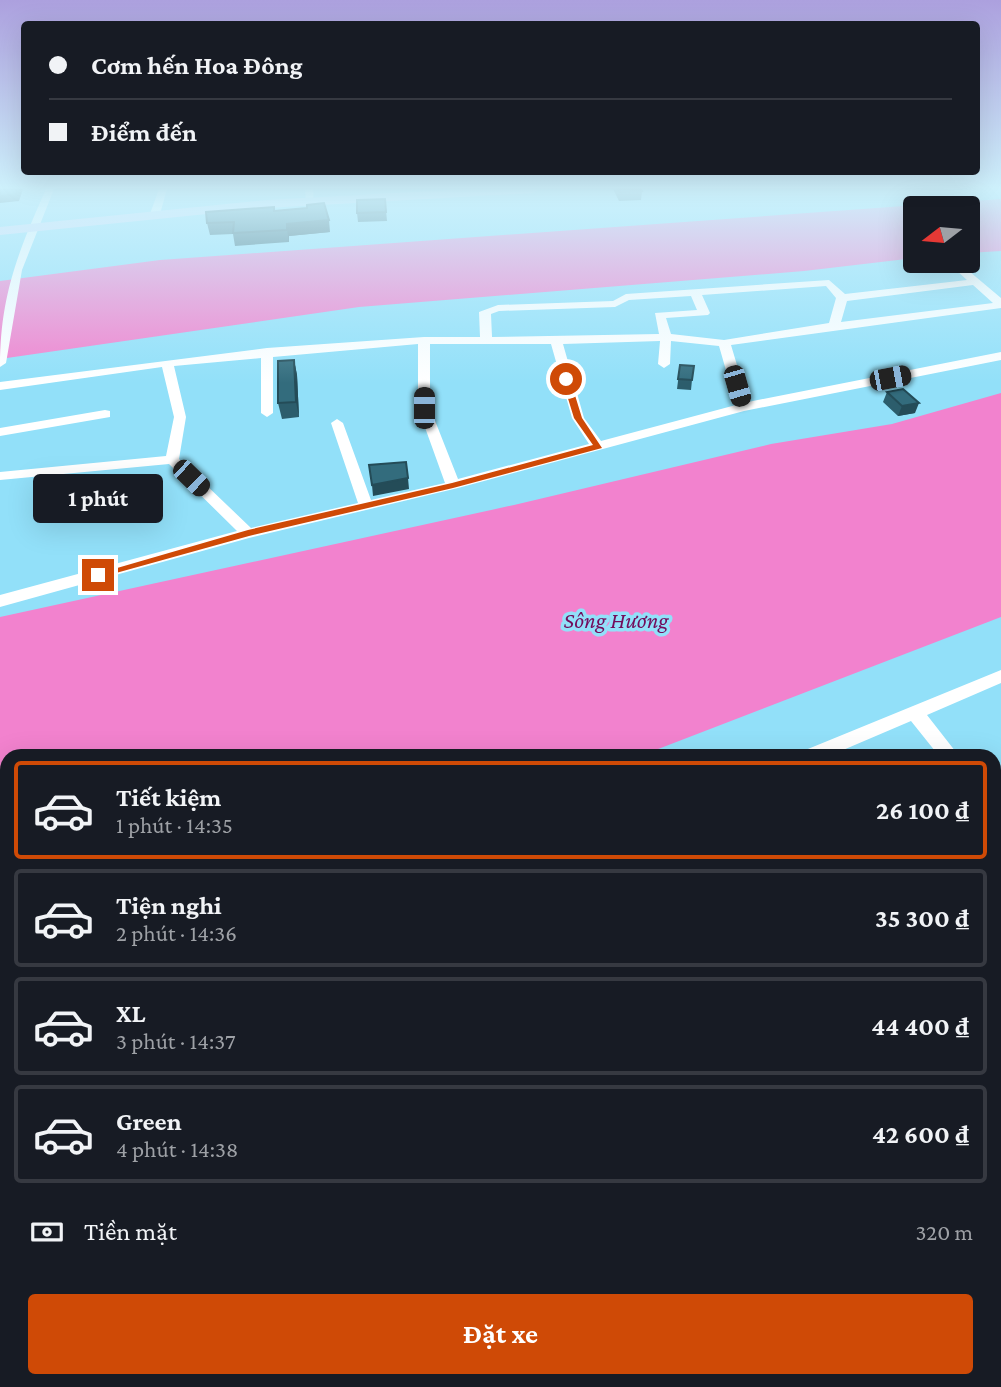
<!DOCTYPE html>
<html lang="vi">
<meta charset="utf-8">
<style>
body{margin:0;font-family:"Crimson Pro",serif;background:#242831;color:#f1f3f6;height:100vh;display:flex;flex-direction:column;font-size:26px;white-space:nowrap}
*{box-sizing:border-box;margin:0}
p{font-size:23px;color:#9ea1a6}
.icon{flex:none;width:38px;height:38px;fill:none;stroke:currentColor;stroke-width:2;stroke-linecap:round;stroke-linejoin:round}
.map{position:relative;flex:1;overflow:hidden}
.details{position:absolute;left:0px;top:749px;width:1001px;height:639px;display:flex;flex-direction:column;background:#171b24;border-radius:21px 21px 0 0;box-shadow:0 7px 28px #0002}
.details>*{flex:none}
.banner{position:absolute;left:21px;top:21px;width:959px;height:154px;border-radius:7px;box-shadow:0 7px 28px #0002;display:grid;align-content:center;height:154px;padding:0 28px;background:#171b24}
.needle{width:46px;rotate:254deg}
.fabs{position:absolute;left:903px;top:196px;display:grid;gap:14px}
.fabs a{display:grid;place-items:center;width:77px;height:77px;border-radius:7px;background:#171b24;box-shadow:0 7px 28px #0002;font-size:35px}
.end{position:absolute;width:32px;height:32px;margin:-16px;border:9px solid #cf4a06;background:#fff;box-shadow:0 0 0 4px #fff}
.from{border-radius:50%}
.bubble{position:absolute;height:49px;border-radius:7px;background:#171b24;box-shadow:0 7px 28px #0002;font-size:23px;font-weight:700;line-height:49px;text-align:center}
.car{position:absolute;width:21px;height:42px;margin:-21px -10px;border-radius:9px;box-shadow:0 0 5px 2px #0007;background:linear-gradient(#222 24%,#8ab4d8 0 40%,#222 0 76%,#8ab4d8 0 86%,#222 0)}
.banner b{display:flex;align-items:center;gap:24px;height:66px;font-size:26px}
.banner b+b{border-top:2px solid #363941}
.banner i{width:18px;height:18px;background:#f1f3f6}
ul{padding:12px 0 0;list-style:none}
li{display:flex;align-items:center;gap:21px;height:98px;margin:0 14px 10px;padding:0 14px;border:4px solid #363941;border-radius:7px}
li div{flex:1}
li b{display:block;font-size:26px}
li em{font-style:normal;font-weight:700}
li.current{border-color:#cf4a06}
li>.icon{width:63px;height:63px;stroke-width:1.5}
.pay{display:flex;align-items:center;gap:18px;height:77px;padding:0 28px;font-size:26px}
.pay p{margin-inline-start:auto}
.cta{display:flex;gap:14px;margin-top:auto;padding:14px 28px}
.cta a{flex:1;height:80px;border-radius:7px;background:#cf4a06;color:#fff;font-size:28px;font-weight:700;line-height:80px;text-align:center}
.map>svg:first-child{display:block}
</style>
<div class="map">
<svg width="1001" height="1387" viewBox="0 0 1001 1387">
<rect width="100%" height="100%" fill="#92e0f9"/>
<path fill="#f282ce" d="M 1001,199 L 1001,251 L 968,253 L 968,208 L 915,208 L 915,258 L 804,271 L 359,307 L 0,359 L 0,281 L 160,260 Z
M 1001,393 L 1001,617 L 640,756 L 7,756 L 7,959 L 0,961 L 0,617 L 514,505 L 771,444 L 892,424 Z"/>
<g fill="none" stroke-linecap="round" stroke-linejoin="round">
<path fill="#fff" fill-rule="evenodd" d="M 46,189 L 54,189 L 22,270 L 6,363 L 0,367 C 0,296 18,252 46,189 Z
M 159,189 L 167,189 L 160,214 L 155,217 L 150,214 Z
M 305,189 L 313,189 L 314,204 L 306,202 Z
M 946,261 L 957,261 L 1001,298 L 1001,308 L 731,345 L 748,402 L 1001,352 L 1001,360 L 744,411 L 458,488 L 249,538 L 0,607 L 0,595 L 237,531 L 169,464 L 0,480 L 0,472 L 166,456 L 174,417 L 162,367 L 0,390 L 0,382 L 267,348 L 424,337 L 480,337 L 479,312 L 498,305 L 613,301 L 626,294 L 829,280 L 845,294 L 967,280 ZM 973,285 L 993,303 L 841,322 L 847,301 ZM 826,286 L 836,298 L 829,323 L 724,340 L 671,334 L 666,318 L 708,315 L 710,313 L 702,295 ZM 691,296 L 697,310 L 655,313 L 659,334 L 492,337 L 491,314 L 499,311 L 615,307 L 629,300 ZM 660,341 L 658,364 L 664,368 L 670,364 L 671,341 L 719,346 L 736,405 L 601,441 L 584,418 L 563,344 ZM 418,344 L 418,408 L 445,483 L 371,500 L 343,423 L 337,419 L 331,423 L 358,503 L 251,528 L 179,459 L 186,417 L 174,366 L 261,358 L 261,413 L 267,417 L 273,413 L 273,357 ZM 430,344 L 551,344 L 572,418 L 589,444 L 458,479 L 430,408 Z
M 105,410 L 110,411 L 110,417 L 0,436 L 0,428 Z
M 1001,670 L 1001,683 L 927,715 L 959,756 L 939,756 L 911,721 L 829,756 L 801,756 L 803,751 Z
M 994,848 L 1001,851 L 1001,882 L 994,880 Z
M 7,1006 L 7,1029 L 0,1032 L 0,1008 Z
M 994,1171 L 1001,1171 L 1001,1197 L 994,1197 Z
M 469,1381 L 498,1381 L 497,1387 L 467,1387 Z
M 537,1381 L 565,1381 L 566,1387 L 536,1387 Z"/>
<path fill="#dddefa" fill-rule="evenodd" d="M 467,189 L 540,189 L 533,193 L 267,208 L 0,235 L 0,227 L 267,200 Z
M 1001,956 L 1001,988 L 994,990 L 994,958 Z
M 7,1142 L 7,1180 L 0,1181 L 0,1143 Z"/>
</g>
<path fill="#2c5d6c" d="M 613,189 L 641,189 L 642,191 L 641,200 L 619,201 Z
M 385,199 L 387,221 L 358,222 L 357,213 Z
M 307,208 L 330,232 L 289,236 L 289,242 L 235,246 L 233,234 L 210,235 L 207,223 L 275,211 Z
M 294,360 L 297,375 L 299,417 L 282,419 L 278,403 Z
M 680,365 L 692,380 L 691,390 L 677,389 Z
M 887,392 L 915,413 L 898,416 L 883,402 Z"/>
<path fill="#244c58" d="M 18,189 L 23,189 L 19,201 L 0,203 L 0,196 Z
M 329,220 L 330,232 L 289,236 L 289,242 L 287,230 L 287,224 Z
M 294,360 L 297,375 L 299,417 L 296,402 Z
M 919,403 L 915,413 L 898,416 L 902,406 Z
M 408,478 L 409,489 L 373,496 L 372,485 Z"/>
<path fill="#336c7d" stroke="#244c58" stroke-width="2" d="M 0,189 L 18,189 L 16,194 L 0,196 Z
M 619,189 L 641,189 L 642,191 L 620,192 Z
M 385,199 L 386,212 L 357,213 L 357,200 Z
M 324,203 L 329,220 L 287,224 L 287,230 L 233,233 L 234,222 L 207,223 L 206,212 L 274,207 L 274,211 L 307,208 L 307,205 Z
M 294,360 L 296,402 L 278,403 L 278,361 Z
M 680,365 L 694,366 L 692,380 L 678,379 Z
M 903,389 L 919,403 L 902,406 L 887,392 Z
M 406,462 L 408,478 L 372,485 L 369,465 Z"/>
<linearGradient id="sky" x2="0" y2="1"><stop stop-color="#aca0de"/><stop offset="0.49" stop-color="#cef1fc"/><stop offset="1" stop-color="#cef1fc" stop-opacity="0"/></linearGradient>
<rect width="1001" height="383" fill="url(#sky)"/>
<path fill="#cf4a06" d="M 566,377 L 570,379 L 582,418 L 602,448 L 453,488 L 249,536 L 98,578 L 93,575 L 248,530 L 452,483 L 593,445 L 574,418 L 562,379 Z"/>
<g text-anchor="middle" stroke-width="7" stroke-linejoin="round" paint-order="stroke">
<g font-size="23" font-style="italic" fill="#730c5b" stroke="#92e0f9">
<text x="616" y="628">Sông Hương</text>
</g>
</g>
</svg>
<div class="fabs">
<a><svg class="needle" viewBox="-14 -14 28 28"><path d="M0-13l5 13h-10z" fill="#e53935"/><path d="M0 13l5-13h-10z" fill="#9ea1a6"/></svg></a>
</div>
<i class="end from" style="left:566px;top:379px"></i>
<i class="end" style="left:98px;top:575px"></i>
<div class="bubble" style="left:33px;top:474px;width:130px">1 phút</div>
<i class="car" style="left:890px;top:378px;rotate:79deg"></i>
<i class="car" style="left:737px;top:386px;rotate:164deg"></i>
<i class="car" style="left:424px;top:408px;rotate:0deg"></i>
<i class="car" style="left:191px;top:478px;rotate:134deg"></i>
<div class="banner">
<b><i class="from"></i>Cơm hến Hoa Đông</b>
<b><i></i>Điểm đến</b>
</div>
<section class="details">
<ul>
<li class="current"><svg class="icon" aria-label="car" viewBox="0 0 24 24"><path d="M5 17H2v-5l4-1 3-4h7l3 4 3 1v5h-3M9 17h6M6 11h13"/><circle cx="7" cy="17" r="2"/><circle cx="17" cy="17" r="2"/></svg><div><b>Tiết kiệm</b><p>1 phút · 14:35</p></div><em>26 100 ₫</em></li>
<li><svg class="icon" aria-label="car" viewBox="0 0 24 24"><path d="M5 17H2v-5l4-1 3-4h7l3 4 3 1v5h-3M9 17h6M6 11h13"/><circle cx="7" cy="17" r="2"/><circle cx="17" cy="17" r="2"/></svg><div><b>Tiện nghi</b><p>2 phút · 14:36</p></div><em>35 300 ₫</em></li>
<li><svg class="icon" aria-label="car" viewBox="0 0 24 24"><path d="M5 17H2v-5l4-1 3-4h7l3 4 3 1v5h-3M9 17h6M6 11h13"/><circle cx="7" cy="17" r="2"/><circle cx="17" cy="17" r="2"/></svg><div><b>XL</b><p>3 phút · 14:37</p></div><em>44 400 ₫</em></li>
<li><svg class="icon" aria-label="car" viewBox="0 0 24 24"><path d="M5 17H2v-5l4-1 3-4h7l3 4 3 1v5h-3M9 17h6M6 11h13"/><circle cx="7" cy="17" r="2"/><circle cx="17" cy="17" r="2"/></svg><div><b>Green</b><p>4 phút · 14:38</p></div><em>42 600 ₫</em></li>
</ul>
<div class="pay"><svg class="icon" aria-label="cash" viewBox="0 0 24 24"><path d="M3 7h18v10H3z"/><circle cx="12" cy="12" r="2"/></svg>Tiền mặt<p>320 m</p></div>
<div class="cta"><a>Đặt xe</a></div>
</section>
</div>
